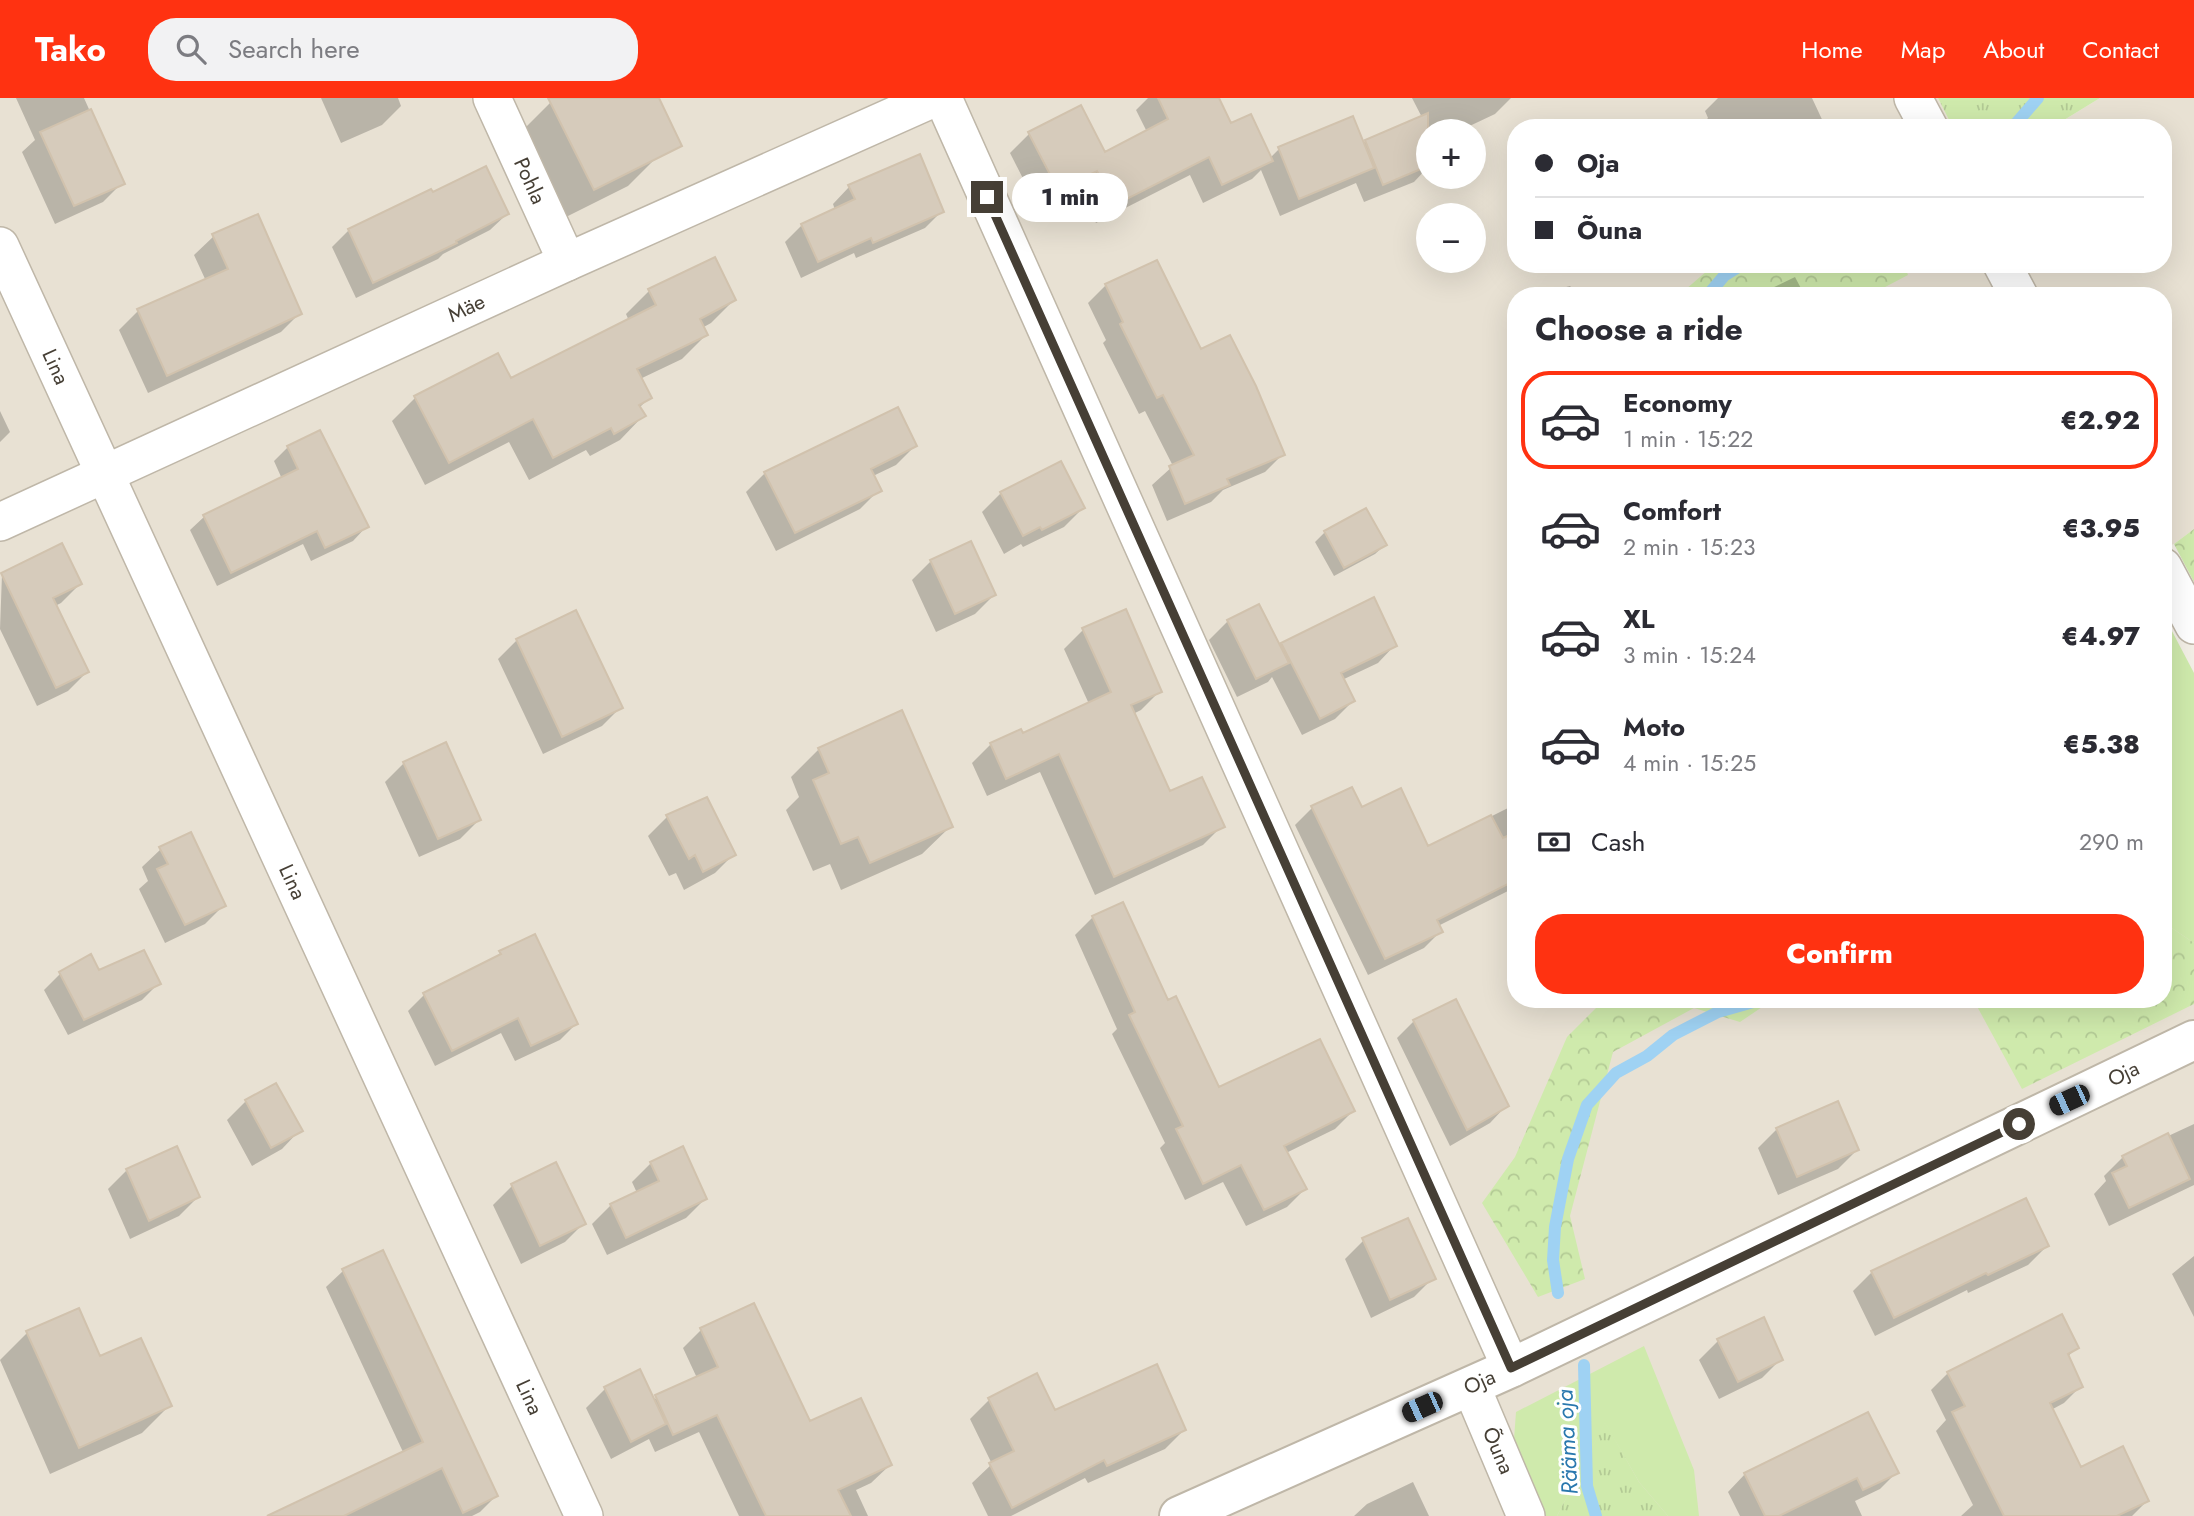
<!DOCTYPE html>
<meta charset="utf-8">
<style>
body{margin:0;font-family:Jost,sans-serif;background:#f2f2f3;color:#2b2b33;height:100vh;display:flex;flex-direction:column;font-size:26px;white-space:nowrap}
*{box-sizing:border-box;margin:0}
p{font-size:23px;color:#7c7c81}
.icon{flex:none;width:38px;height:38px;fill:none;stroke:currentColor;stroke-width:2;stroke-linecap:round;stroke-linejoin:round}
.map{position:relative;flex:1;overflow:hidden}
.side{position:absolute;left:1507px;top:189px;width:665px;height:721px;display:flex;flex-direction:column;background:#fff;border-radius:28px;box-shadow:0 7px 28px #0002}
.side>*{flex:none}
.top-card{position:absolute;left:1507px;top:21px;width:665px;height:154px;border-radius:28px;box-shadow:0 7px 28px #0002;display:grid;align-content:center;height:154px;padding:0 28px;background:#fff}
.buttons{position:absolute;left:1416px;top:21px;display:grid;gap:14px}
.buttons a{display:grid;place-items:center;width:70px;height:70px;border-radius:50%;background:#fff;box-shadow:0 7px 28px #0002;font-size:35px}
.end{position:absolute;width:32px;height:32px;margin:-16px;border:9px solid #463f35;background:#fff;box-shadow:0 0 0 4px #fff}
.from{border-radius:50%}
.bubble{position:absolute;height:49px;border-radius:24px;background:#fff;box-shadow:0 7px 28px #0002;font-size:23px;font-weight:800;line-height:49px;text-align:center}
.car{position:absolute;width:21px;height:42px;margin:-21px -10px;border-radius:9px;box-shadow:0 0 5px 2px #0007;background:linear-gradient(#222 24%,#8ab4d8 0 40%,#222 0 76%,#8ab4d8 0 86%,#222 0)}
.top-card b{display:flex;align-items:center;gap:24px;height:66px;font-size:26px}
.top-card b+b{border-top:2px solid #e1e1e2}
.top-card i{width:18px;height:18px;background:#2b2b33}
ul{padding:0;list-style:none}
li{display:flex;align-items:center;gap:21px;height:98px;margin:0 14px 10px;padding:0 14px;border:4px solid transparent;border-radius:28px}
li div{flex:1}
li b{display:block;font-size:26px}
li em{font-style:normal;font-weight:800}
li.selected{border-color:#ff3211}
li>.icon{width:63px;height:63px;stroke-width:1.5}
h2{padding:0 28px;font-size:32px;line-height:84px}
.pay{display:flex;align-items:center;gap:18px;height:77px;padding:0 28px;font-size:26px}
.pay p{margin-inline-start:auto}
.cta{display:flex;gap:14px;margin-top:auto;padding:14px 28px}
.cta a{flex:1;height:80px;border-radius:28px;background:#ff3211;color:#fff;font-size:28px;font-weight:800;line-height:80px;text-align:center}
header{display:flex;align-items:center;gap:42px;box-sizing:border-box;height:98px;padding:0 35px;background:#ff3211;color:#fff}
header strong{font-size:33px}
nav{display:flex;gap:38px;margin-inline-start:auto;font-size:24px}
.search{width:490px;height:63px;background:#f2f2f3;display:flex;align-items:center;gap:18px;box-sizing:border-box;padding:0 24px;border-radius:28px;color:#7c7c81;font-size:26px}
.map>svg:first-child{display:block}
</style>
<header>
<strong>Tako</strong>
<div class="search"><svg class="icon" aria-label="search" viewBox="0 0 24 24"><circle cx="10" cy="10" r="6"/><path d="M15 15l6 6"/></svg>Search here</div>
<nav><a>Home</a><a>Map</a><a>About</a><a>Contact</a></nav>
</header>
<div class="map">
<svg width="2194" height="1418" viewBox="0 0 2194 1418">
<defs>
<pattern id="forest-crowns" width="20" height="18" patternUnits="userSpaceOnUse" patternTransform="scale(1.75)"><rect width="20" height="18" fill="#cfeaac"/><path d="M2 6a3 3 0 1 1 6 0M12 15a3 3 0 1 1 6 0" fill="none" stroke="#b3ca95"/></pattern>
<pattern id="park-tufts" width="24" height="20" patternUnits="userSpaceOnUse" patternTransform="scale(1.75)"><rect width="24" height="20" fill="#cfeaac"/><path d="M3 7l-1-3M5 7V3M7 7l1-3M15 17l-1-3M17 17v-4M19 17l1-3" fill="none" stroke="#b3ca95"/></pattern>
</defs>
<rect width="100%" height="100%" fill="#f3efe6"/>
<path fill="#e8e1d3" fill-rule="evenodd" d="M 0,0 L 1938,0 L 1953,30 L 1516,30 L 1516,166 L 2163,166 L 2163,30 L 2051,30 L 2100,0 L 2194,0 L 2194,431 L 2174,446 L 2163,450 L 2163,198 L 1516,198 L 1516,901 L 2163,901 L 2163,545 L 2194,607 L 2194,1418 L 0,1418 ZM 1428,33 L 1474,33 L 1474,79 L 1428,79 ZM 1428,117 L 1474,117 L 1474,163 L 1428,163 Z"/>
<path fill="#cfeaac" d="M 2163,516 L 2194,575 L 2194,845 L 2163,824 Z
M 1644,1248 L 1694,1372 L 1699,1418 L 1668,1418 L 1639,1384 L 1605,1325 L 1557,1418 L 1537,1418 L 1513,1355 L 1516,1314 Z"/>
<path fill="url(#forest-crowns)" d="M 1715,166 L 1904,166 L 1908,177 L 1868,198 L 1678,198 Z
M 2194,431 L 2194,484 L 2174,446 Z
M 2163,824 L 2194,845 L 2194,906 L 2022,991 L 1973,901 L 2163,901 Z
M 1605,901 L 1774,901 L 1740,924 L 1694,910 L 1613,954 L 1570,1118 L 1585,1181 L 1538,1199 L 1482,1105 L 1515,1059 L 1567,939 Z"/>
<path fill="url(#park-tufts)" d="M 1938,0 L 2100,0 L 2051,30 L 1953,30 Z
M 1605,1324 L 1639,1384 L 1668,1418 L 1557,1418 Z"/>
<path fill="#0003" d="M 16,0 L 84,0 L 122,85 L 103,104 L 55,126 L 22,54 L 35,42 Z
M 321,0 L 398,0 L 401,8 L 382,27 L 341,45 Z
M 558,0 L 616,0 L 656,60 L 628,88 L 566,119 L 523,32 L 551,4 Z
M 1148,0 L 1217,0 L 1230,27 L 1270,60 L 1279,51 L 1362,46 L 1366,43 L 1428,54 L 1428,69 L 1414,84 L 1364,104 L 1356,85 L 1280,118 L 1261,72 L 1252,81 L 1203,105 L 1190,77 L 1096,125 L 1078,90 L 1038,110 L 1010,55 L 1029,36 L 1105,56 L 1147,34 L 1136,12 Z
M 1412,0 L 1511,0 L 1495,16 L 1459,33 L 1429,33 Z
M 1718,0 L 1812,0 L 1826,30 L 1699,30 L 1708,20 L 1705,13 Z
M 849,89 L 942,113 L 925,130 L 856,160 L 854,155 L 801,180 L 785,144 L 802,127 L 835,112 L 833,106 Z
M 507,116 L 490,132 L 443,156 L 438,161 L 356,200 L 332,149 L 349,132 Z
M 214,138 L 300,215 L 281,234 L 148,295 L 119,232 L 138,213 L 206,183 L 194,157 Z
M 1795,179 L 1805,198 L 1763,198 L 1770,191 Z
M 1106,187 L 1200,253 L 1283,356 L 1265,374 L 1223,392 L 1211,404 L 1167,423 L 1152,387 L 1173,368 L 1145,313 L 1139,316 L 1103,245 L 1106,242 L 1088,205 Z
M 1570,188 L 1579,198 L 1546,198 L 1551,193 Z
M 649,193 L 734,202 L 711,225 L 702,230 L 706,237 L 682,261 L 640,281 L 650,299 L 639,310 L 643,318 L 620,342 L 590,358 L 586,352 L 529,382 L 509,344 L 425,387 L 392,323 L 416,299 L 510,282 L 629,223 L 626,216 Z
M 0,313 L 10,334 L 0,344 Z
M 915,348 L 896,367 L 873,378 L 879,392 L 860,411 L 776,453 L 746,394 L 765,375 Z
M 288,349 L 367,428 L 353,443 L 311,463 L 303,446 L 217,488 L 190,432 L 205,418 L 282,381 L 274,363 Z
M 1001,395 L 1083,410 L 1064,429 L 1023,449 L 1021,446 L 1004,456 L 982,414 Z
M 1366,412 L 1385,447 L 1375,456 L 1334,478 L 1315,444 L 1325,434 Z
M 931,463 L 994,497 L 975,516 L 936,534 L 912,482 Z
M 2,476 L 80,486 L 61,505 L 55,508 L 87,574 L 68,593 L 37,608 L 0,531 Z
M 1228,523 L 1279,550 L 1282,546 L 1395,547 L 1378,565 L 1342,582 L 1353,603 L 1335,621 L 1302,637 L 1272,579 L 1268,584 L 1237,599 L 1209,542 Z
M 1083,532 L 1160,593 L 1141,612 L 1133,616 L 1170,696 L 1222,728 L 1203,747 L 1095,797 L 1040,674 L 987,698 L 972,665 L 991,646 L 1022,638 L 1089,606 L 1064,551 Z
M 517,542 L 621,609 L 602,628 L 543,656 L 498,561 Z
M 819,651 L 951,728 L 922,756 L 841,792 L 830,766 L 813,773 L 786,712 L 799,699 L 791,679 Z
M 404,665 L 479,722 L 460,741 L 419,759 L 385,684 Z
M 706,701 L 734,756 L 715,775 L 684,792 L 676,775 L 669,778 L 648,738 L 667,719 Z
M 1516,706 L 1516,789 L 1438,828 L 1441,833 L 1424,850 L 1368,877 L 1295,727 L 1312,710 L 1361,711 L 1428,750 Z
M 161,751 L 224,807 L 205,826 L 165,845 L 139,791 L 148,783 L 142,769 Z
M 1093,819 L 1167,904 L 1219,992 L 1353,1013 L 1335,1031 L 1286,1055 L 1305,1091 L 1287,1109 L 1246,1128 L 1223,1084 L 1185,1102 L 1160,1050 L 1165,1045 L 1112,936 L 1117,931 L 1075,837 Z
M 500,855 L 576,926 L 560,942 L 515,963 L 501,935 L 435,968 L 408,913 L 424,897 L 493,863 Z
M 91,859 L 99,875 L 159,885 L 142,902 L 68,937 L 44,892 L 60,876 Z
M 1414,923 L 1506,1008 L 1490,1025 L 1450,1048 L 1397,940 Z
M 246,1003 L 300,1032 L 282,1051 L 252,1068 L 227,1022 Z
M 2194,1026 L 2194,1087 L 2109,1128 L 2094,1096 L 2106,1083 L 2104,1078 L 2123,1059 Z
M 1777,1031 L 1857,1052 L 1838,1071 L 1778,1097 L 1758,1050 Z
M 651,1065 L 705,1101 L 686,1120 L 607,1157 L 592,1126 L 611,1107 L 637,1095 L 632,1084 Z
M 555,1067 L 584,1125 L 565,1144 L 521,1166 L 493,1107 L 512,1088 Z
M 127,1072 L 198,1099 L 179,1118 L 130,1141 L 108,1091 Z
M 1364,1142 L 1433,1180 L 1414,1199 L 1371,1220 L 1345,1161 Z
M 2047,1148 L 2028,1167 L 1968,1195 L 1967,1192 L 1875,1238 L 1853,1193 L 1872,1174 Z
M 2194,1158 L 2194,1219 L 2172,1176 Z
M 343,1173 L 496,1398 L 480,1414 L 472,1418 L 272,1418 L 403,1354 L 326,1189 Z
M 78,1212 L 99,1260 L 170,1307 L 142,1335 L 50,1376 L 0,1262 L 27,1235 Z
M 701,1232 L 809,1325 L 890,1367 L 871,1385 L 856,1392 L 868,1418 L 739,1418 L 699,1334 L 655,1354 L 649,1341 L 611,1361 L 586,1310 L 605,1291 L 653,1302 L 697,1280 L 683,1250 Z
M 1718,1243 L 1781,1261 L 1762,1280 L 1719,1301 L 1699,1262 Z
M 2077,1250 L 2067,1259 L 2081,1288 L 2064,1305 L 2051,1312 L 2080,1371 L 2147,1403 L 2132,1418 L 1961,1418 L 1973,1407 L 1936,1333 L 1946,1322 L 1931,1292 L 1948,1275 Z
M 1037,1278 L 1055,1314 L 1184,1332 L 1165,1351 L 1088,1385 L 1085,1380 L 1011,1418 L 988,1418 L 972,1385 L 992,1366 L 970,1321 L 989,1302 Z
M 1897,1374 L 1880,1391 L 1855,1403 L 1862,1418 L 1740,1418 L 1728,1394 L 1745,1376 Z
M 1413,1384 L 1429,1418 L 1354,1418 L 1367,1406 Z"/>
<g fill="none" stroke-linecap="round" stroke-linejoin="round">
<path stroke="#9fd2f3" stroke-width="12" d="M 2012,30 L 2038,0
M 1707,198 L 1724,178 L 1743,166
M 1558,1195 L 1553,1162 L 1555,1129 L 1568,1061 L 1587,1007 L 1616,975 L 1647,958 L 1673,937 L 1718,914 L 1764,901
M 1584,1267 L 1587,1388 L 1596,1418"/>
</g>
<path fill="#d6cbbb" stroke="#d1c2ad" stroke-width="2" d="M 548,0 L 659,0 L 682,48 L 594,92 Z
M 1158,0 L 1219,0 L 1231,25 L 1251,16 L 1273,63 L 1222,87 L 1209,59 L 1115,107 L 1097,73 L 1058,92 L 1028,34 L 1081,7 L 1105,54 L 1168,21 Z
M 91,11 L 125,86 L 74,108 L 40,34 Z
M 1428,15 L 1428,68 L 1383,87 L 1365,42 Z
M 1353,18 L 1374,70 L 1299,101 L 1278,49 Z
M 920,56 L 944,114 L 873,145 L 871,140 L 818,164 L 801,126 L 855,101 L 848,87 Z
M 486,68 L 509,116 L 456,143 L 457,145 L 373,185 L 348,131 L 431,91 L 433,94 Z
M 258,116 L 302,216 L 167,278 L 137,211 L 228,171 L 212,136 Z
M 715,159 L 736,202 L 700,221 L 708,237 L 637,271 L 652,300 L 639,307 L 646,318 L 614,336 L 611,330 L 553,360 L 533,321 L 449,365 L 414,298 L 498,255 L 511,280 L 656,207 L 648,191 Z
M 1157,162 L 1201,251 L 1230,237 L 1256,288 L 1285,357 L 1227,381 L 1230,387 L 1185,406 L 1169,368 L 1194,357 L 1163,297 L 1157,300 L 1120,226 L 1123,224 L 1105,186 Z
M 898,309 L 917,348 L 871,371 L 882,393 L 795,435 L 764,374 Z
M 320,332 L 369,429 L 325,450 L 317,433 L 231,475 L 203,417 L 298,371 L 287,348 Z
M 1061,363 L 1085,410 L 1042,432 L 1040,429 L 1023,438 L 1000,394 Z
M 1366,410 L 1387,447 L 1344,470 L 1324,433 Z
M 971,443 L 996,497 L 955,516 L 930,462 Z
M 62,445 L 82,486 L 53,500 L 89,574 L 56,590 L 1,475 Z
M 1374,499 L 1397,548 L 1341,575 L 1355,603 L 1320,621 L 1281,545 Z
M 1259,506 L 1289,565 L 1256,581 L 1227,522 Z
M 1126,511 L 1162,594 L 1131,607 L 1170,693 L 1202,679 L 1225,729 L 1114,779 L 1059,656 L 1006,681 L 990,645 L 1021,631 L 1023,635 L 1111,594 L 1082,530 Z
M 576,512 L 623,610 L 562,639 L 516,541 Z
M 902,612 L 953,729 L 870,765 L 858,739 L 841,746 L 813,682 L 829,675 L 818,650 Z
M 446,644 L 481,722 L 438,741 L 403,664 Z
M 1352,689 L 1362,709 L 1401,690 L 1428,748 L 1491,717 L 1503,740 L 1516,734 L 1516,782 L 1437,822 L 1443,834 L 1385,861 L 1311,708 Z
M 707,699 L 736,757 L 703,774 L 695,757 L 689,761 L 666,717 Z
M 191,734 L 226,808 L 185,827 L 157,771 L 168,766 L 159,749 Z
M 1123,804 L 1168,902 L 1176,898 L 1219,989 L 1320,941 L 1355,1013 L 1284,1048 L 1307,1091 L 1264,1112 L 1241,1067 L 1203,1086 L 1176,1031 L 1183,1028 L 1129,917 L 1135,914 L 1092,818 Z
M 535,836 L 578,926 L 531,948 L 518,920 L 452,953 L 423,895 L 501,856 L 499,853 Z
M 144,852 L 161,886 L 84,922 L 59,874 L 91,856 L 99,872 Z
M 1456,901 L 1509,1008 L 1467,1032 L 1413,922 Z
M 276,985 L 303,1033 L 271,1050 L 245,1002 Z
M 1838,1003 L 1859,1052 L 1797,1079 L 1776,1030 Z
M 2168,1035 L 2190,1081 L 2129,1110 L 2112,1075 L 2127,1068 L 2122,1058 Z
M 177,1048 L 200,1099 L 149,1123 L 126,1071 Z
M 683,1048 L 707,1101 L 626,1140 L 610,1106 L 659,1083 L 650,1064 Z
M 556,1064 L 586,1126 L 540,1148 L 511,1086 Z
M 2026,1100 L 2049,1148 L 1988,1177 L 1986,1175 L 1894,1220 L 1871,1173 Z
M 1408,1120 L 1436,1181 L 1390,1202 L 1362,1140 Z
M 383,1152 L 498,1398 L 463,1415 L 442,1370 L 344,1418 L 267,1418 L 423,1344 L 342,1171 Z
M 754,1205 L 810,1323 L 861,1300 L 892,1367 L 838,1392 L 851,1418 L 766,1418 L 717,1317 L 673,1337 L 655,1297 L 718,1269 L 700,1230 Z
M 79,1210 L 100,1258 L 141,1240 L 172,1308 L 79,1350 L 26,1233 Z
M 2062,1216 L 2079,1250 L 2068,1256 L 2083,1289 L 2050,1305 L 2081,1369 L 2123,1348 L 2149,1403 L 2117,1418 L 2004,1418 L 1952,1314 L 1965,1308 L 1947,1274 Z
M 1764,1219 L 1783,1262 L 1738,1284 L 1717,1241 Z
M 1157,1266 L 1186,1332 L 1107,1368 L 1104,1362 L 1012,1410 L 989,1365 L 1014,1353 L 988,1300 L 1037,1275 L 1055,1312 Z
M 640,1271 L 666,1326 L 631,1344 L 604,1289 Z
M 1868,1314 L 1899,1375 L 1863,1392 L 1857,1380 L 1779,1418 L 1765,1418 L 1744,1375 Z"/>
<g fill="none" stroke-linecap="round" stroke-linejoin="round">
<defs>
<g id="minor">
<path id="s1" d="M 492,0 L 567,164"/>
<path d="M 943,0 L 1511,1270"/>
<path d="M 1913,0 L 1929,30"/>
<path id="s2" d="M 0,148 L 584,1418"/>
<path d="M 2002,166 L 2019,198"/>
<path id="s3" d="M 0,424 L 567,164 L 934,0"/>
<path d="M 2163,469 L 2194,527"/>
<path id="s4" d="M 1471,1288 L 1526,1418"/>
</g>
<g id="tertiary">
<path id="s5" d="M 1179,1418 L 1511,1270 L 2194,942"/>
</g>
</defs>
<use href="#minor" stroke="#bfb7a8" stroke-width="40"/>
<use href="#tertiary" stroke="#bfb7a8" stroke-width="42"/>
<use href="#minor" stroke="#fff" stroke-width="37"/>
<use href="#tertiary" stroke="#fff" stroke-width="38"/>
</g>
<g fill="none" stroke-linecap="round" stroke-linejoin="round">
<path stroke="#463f35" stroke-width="9" d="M 987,99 L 1511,1270 L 2019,1026"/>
</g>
<g text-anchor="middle" stroke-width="6" stroke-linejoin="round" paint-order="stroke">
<g font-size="21" fill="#463f35" stroke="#fff">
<text dy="7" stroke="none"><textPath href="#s1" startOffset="91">Pohla</textPath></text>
<text dy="7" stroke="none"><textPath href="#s3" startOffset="513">Mäe</textPath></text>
<text dy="7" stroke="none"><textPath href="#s2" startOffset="133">Lina</textPath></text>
<text dy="7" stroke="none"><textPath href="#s2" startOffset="700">Lina</textPath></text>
<text dy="7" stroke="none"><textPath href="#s5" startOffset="1043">Oja</textPath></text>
<text dy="7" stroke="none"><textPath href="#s5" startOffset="329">Oja</textPath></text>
<text dy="7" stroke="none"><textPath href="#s2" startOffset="1267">Lina</textPath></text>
<text dy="7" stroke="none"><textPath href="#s4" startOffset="70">Õuna</textPath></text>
</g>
<g font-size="23" font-style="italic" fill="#2978ae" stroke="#fff">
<text transform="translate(1567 1344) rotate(-93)" y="8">Rääma oja</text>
</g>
</g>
</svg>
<div class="buttons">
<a>+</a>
<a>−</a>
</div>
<i class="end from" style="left:2019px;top:1026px"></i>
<i class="end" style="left:987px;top:99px"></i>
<div class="bubble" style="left:1012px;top:75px;width:116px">1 min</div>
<i class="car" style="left:2069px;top:1002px;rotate:245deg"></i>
<i class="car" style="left:1422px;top:1309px;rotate:246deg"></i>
<div class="top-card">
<b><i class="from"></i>Oja</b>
<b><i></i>Õuna</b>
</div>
<section class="side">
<h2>Choose a ride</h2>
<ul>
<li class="selected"><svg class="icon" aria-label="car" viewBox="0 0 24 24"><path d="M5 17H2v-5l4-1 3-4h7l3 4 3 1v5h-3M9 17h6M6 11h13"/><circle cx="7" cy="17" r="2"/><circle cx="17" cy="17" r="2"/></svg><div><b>Economy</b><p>1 min · 15:22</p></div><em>€2.92</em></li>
<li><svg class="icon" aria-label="car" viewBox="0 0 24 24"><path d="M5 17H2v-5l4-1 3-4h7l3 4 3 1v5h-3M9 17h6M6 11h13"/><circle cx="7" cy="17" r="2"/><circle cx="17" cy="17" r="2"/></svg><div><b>Comfort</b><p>2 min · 15:23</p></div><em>€3.95</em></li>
<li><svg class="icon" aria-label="car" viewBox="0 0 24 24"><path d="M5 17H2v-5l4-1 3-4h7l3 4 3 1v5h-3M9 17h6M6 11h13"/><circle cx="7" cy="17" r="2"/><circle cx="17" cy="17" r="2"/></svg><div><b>XL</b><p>3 min · 15:24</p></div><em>€4.97</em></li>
<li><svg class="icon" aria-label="car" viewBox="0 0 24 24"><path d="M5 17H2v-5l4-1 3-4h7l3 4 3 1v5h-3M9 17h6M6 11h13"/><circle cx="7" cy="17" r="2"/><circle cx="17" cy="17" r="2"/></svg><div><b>Moto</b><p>4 min · 15:25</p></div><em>€5.38</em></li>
</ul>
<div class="pay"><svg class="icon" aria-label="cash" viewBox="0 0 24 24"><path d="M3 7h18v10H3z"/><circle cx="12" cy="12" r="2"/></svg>Cash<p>290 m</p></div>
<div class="cta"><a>Confirm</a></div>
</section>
</div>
